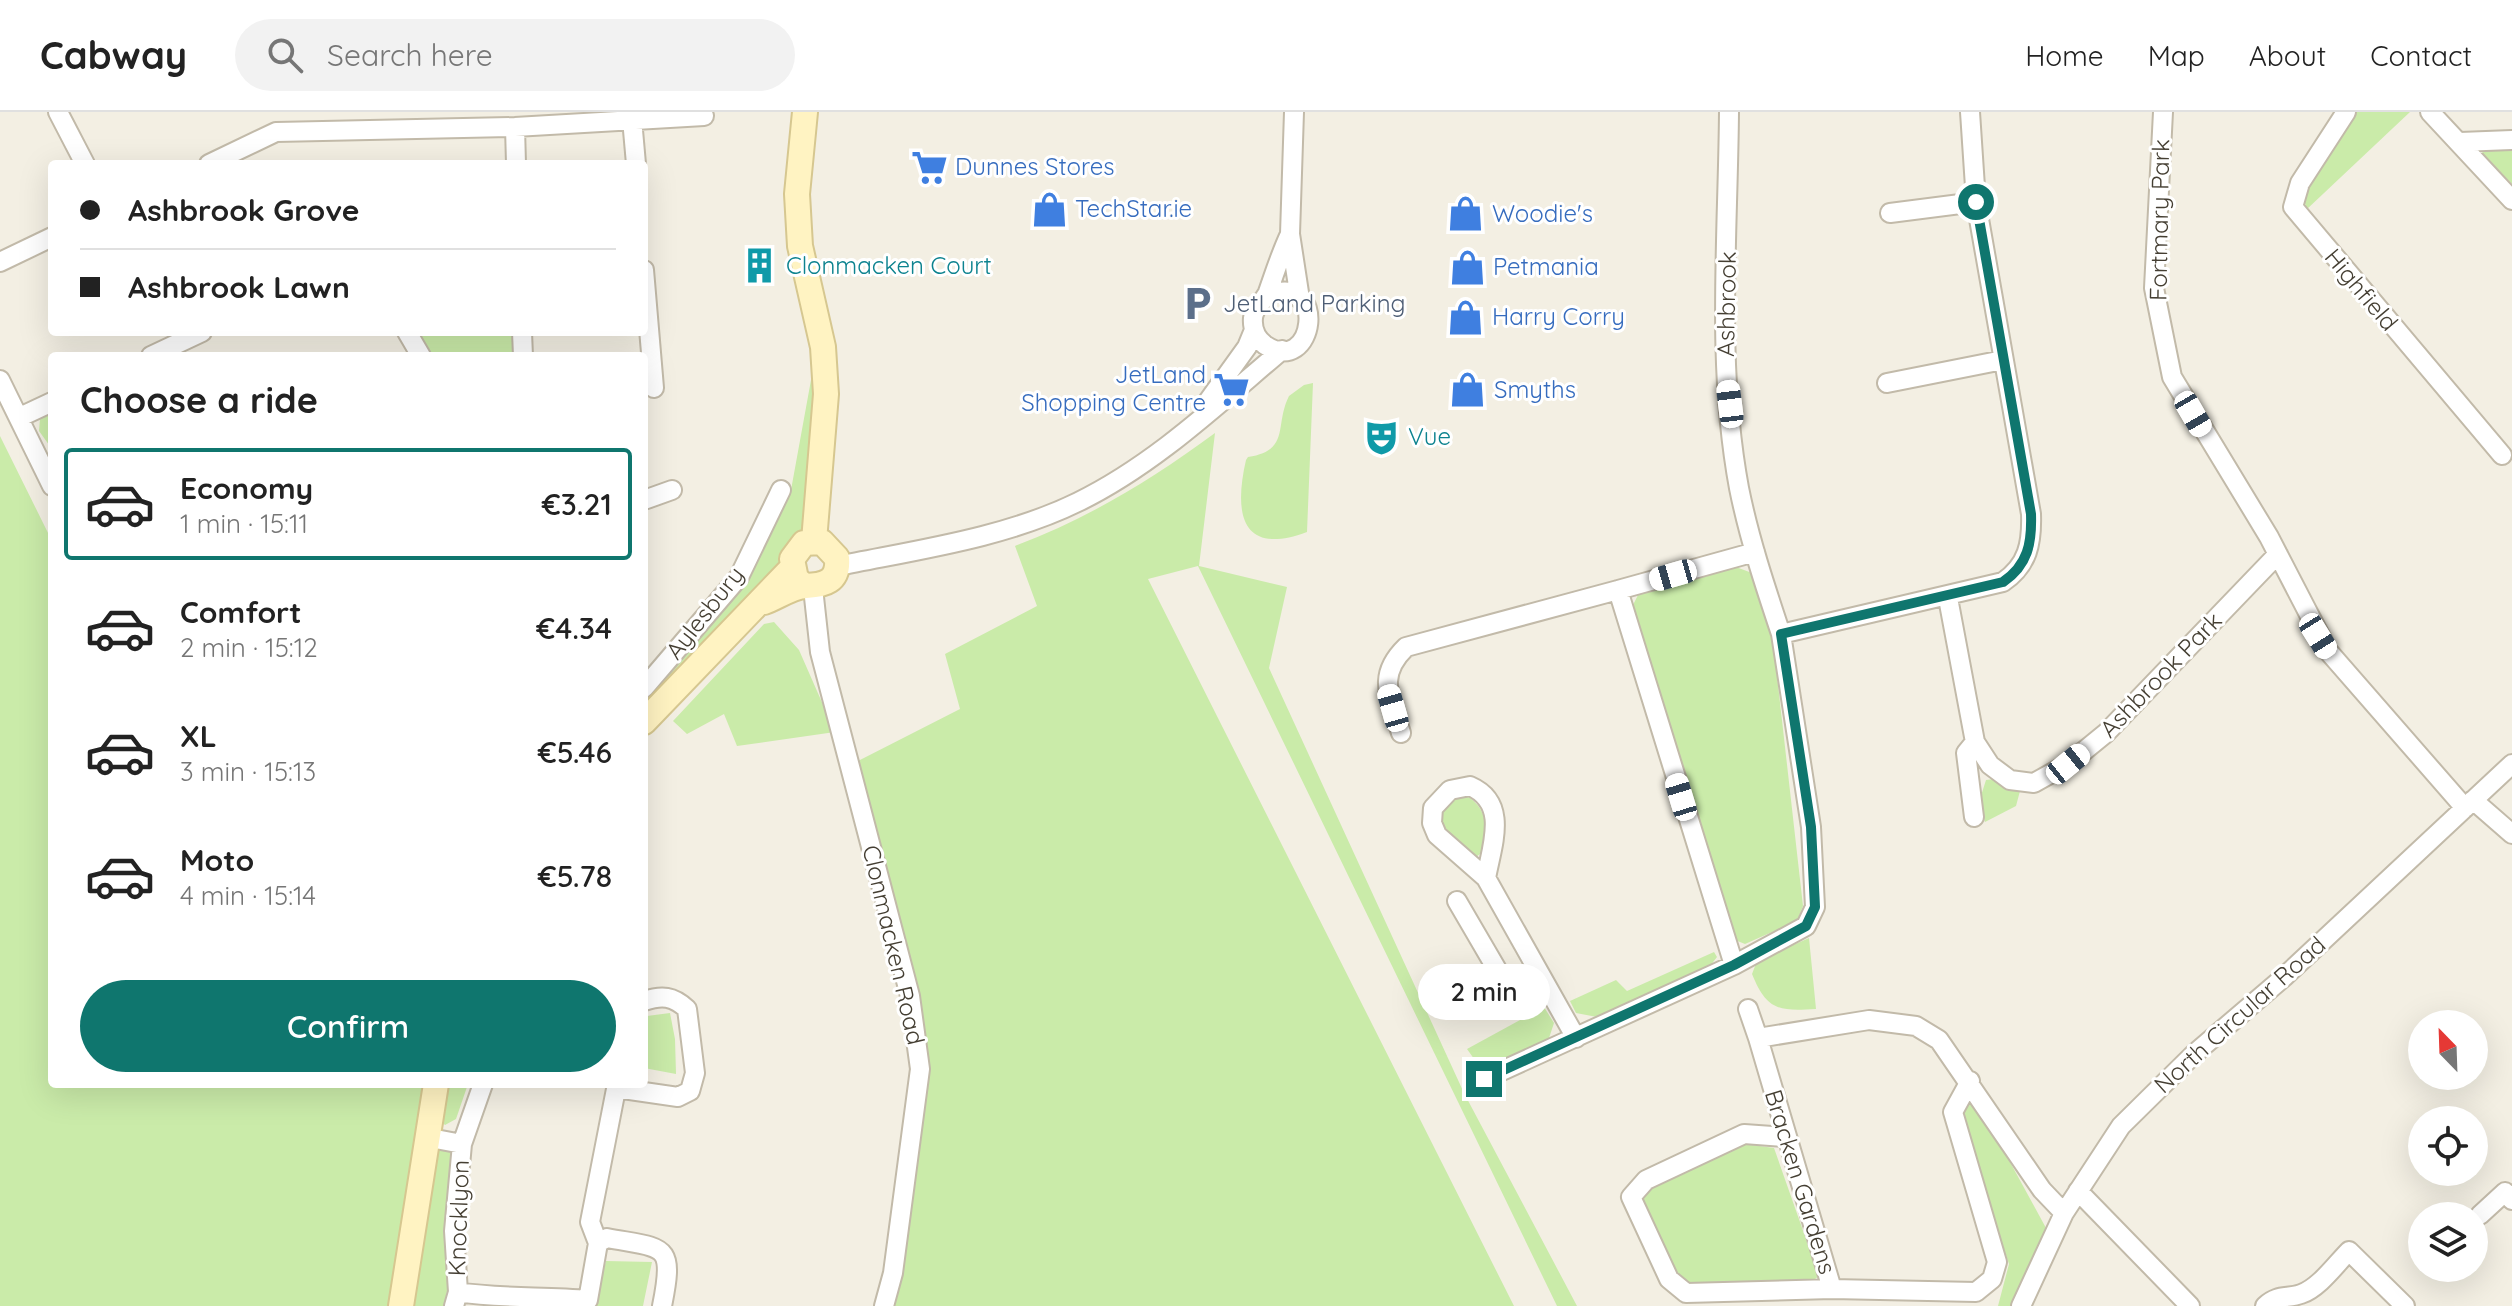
<!DOCTYPE html>
<meta charset="utf-8">
<style>
body{margin:0;font-family:Quicksand,sans-serif;background:#f2f2f2;color:#222;height:100vh;display:flex;flex-direction:column;font-size:30px;white-space:nowrap}
*{box-sizing:border-box;margin:0}
p{font-size:26px;color:#767676}
.icon{flex:none;width:44px;height:44px;fill:none;stroke:currentColor;stroke-width:2;stroke-linecap:round;stroke-linejoin:round}
.map{position:relative;flex:1;overflow:hidden}
.drawer{position:absolute;left:48px;top:240px;width:600px;height:736px;display:flex;flex-direction:column;background:#fff;border-radius:8px;box-shadow:0 8px 32px #0002}
.drawer>*{flex:none}
.guide{position:absolute;left:48px;top:48px;width:600px;height:176px;border-radius:8px;box-shadow:0 8px 32px #0002;display:grid;align-content:center;height:176px;padding:0 32px;background:#fff}
.needle{width:52px;rotate:337deg}
.buttons{position:absolute;left:2408px;top:898px;display:grid;gap:16px}
.buttons a{display:grid;place-items:center;width:80px;height:80px;border-radius:50%;background:#fff;box-shadow:0 8px 32px #0002;font-size:40px}
.end{position:absolute;width:36px;height:36px;margin:-18px;border:10px solid #0f766e;background:#fff;box-shadow:0 0 0 4px #fff}
.from{border-radius:50%}
.bubble{position:absolute;height:56px;border-radius:28px;background:#fff;box-shadow:0 8px 32px #0002;font-size:26px;font-weight:600;line-height:56px;text-align:center}
.car{position:absolute;width:24px;height:48px;margin:-24px -12px;border-radius:10px;box-shadow:0 0 6px 2px #0007;background:linear-gradient(#fff 24%,#345 0 40%,#fff 0 76%,#345 0 86%,#fff 0)}
.guide b{display:flex;align-items:center;gap:28px;height:76px;font-size:30px}
.guide b+b{border-top:2px solid #e0e0e0}
.guide i{width:20px;height:20px;background:#222}
ul{padding:0;list-style:none}
li{display:flex;align-items:center;gap:24px;height:112px;margin:0 16px 12px;padding:0 16px;border:4px solid transparent;border-radius:8px}
li div{flex:1}
li b{display:block;font-size:30px}
li em{font-style:normal;font-weight:600}
li.selected{border-color:#0f766e}
li>.icon{width:72px;height:72px;stroke-width:1.5}
h2{padding:0 32px;font-size:36px;line-height:96px}
.button{display:flex;gap:16px;margin-top:auto;padding:16px 32px}
.button a{flex:1;height:92px;border-radius:48px;background:#0f766e;color:#fff;font-size:32px;font-weight:600;line-height:92px;text-align:center}
header{display:flex;align-items:center;gap:48px;box-sizing:border-box;height:112px;padding:0 40px;background:#fff;border-bottom:2px solid #e0e0e0}
header strong{font-size:38px}
nav{display:flex;gap:44px;margin-inline-start:auto;font-size:28px}
.search{width:560px;height:72px;background:#f2f2f2;display:flex;align-items:center;gap:20px;box-sizing:border-box;padding:0 28px;border-radius:44px;color:#767676;font-size:30px}
.map>svg:first-child{display:block}
</style>
<header>
<strong>Cabway</strong>
<div class="search"><svg class="icon" aria-label="search" viewBox="0 0 24 24"><circle cx="10" cy="10" r="6"/><path d="M15 15l6 6"/></svg>Search here</div>
<nav><a>Home</a><a>Map</a><a>About</a><a>Contact</a></nav>
</header>
<div class="map">
<svg width="2512" height="1194" viewBox="0 0 2512 1194">
<rect width="100%" height="100%" fill="#f3efe3"/>
<path fill="#caeba9" d="M 2355,0 L 2410,0 L 2306,98 L 2304,84 Z
M 2486,35 L 2508,35 L 2507,38 L 2512,39 L 2512,72 L 2482,41 Z
M 417,220 L 514,220 L 514,244 L 430,244 Z
M 813,257 L 808,406 L 780,456 L 644,594 L 644,584 L 744,468 L 791,378 Z
M 1313,271 L 1307,420 C 1240,445 1234,400 1246,348 L 1248,345 C 1291,338 1274,314 1289,284 L 1304,273 Z
M 52,296 L 52,337 L 39,319 L 40,307 Z
M 1215,321 L 1199,454 L 1287,475 L 1269,556 L 1464,981 L 1577,1194 L 1557,1194 L 1198,454 L 1148,467 L 1514,1194 L 889,1194 L 926,958 L 858,649 L 960,597 L 945,542 L 1037,494 L 1015,434 C 1089,406 1151,368 1215,321 Z
M 0,324 L 52,429 L 52,972 L 427,972 L 388,1194 L 0,1194 Z
M 1736,455 L 1752,461 L 1772,520 L 1803,794 L 1797,809 L 1745,832 L 1735,828 L 1631,497 L 1638,483 Z
M 774,510 L 799,538 L 835,620 L 737,634 L 724,602 L 687,622 L 673,609 L 764,512 Z
M 1994,667 L 2020,679 L 2016,694 L 1985,710 L 1979,690 L 1986,668 Z
M 1462,681 C 1488,695 1486,711 1485,738 L 1475,746 L 1443,719 L 1437,700 L 1444,690 Z
M 1809,826 L 1816,897 C 1779,899 1767,899 1752,862 L 1757,849 Z
M 1714,840 L 1717,845 L 1710,854 L 1597,905 L 1576,901 L 1570,889 L 1616,868 L 1627,879 Z
M 1544,895 L 1554,911 L 1549,926 L 1495,953 L 1487,945 L 1477,951 L 1467,937 Z
M 670,901 L 675,927 L 676,962 L 644,956 L 647,904 Z
M 440,972 L 468,972 L 456,1007 L 445,1013 L 432,1000 Z
M 1975,986 L 2046,1116 L 2015,1194 L 1998,1194 L 2009,1152 L 1964,1018 L 1962,997 L 1966,988 Z
M 1745,1032 L 1774,1036 L 1819,1164 L 1807,1173 L 1691,1173 L 1679,1166 L 1642,1090 L 1650,1074 Z
M 434,1037 L 454,1041 L 450,1165 L 444,1194 L 411,1194 Z
M 606,1149 L 652,1150 L 643,1194 L 594,1194 Z"/>
<g fill="none" stroke-linecap="round" stroke-linejoin="round">
<defs>
<path id="street" d="M 58,0 L 85,52
M 1294,0 L 1290,122 L 1300,187
M 1729,0 C 1728,124 1716,253 1739,376 C 1749,426 1765,474 1781,522 L 2003,470 C 2028,453 2032,431 2031,402 L 1976,90 L 1970,0
M 2163,0 L 2154,176 L 2172,265 L 2269,425 L 2328,539 L 2465,696
M 2346,0 L 2300,71 L 2293,95 L 2502,343
M 2430,0 L 2512,88
M 632,7 L 636,52
M 515,15 L 516,52
M 2460,30 L 2512,28
M 209,52 L 276,20 L 515,15 L 704,4
M 1890,101 L 1976,90
M 0,150 L 52,125
M 644,158 L 654,276
M 1266,184 C 1330,157 1315,267 1265,233 C 1257,227 1252,217 1253,206 C 1254,194 1264,190 1268,180 C 1275,160 1281,141 1290,122
M 407,220 L 421,244
M 522,220 L 523,244
M 151,244 L 202,220
M 0,268 L 52,374
M 1887,271 L 2003,248
M 1206,292 L 1247,235 L 1254,218
M 20,305 L 52,290
M 644,388 L 672,378
M 838,454 C 916,438 1005,426 1078,390 C 1154,353 1218,292 1282,238
M 813,476 L 820,540 L 910,884 L 920,957 L 893,1161 L 884,1194
M 1948,486 L 1975,630 L 1990,653 L 2010,668 L 2034,671 L 2068,652 L 2106,621 L 2278,442
M 644,576 L 739,465 L 781,378
M 1401,621 C 1390,585 1376,564 1406,535 L 1618,478
M 2473,688 L 2512,722
M 1974,705 L 1966,641 L 1975,630
M 1486,766 C 1492,733 1509,691 1470,674 L 1450,678 L 1433,696 L 1432,711 L 1437,723 L 1486,766 L 1576,926
M 1457,789 L 1520,897
M 1734,853 L 1618,478 L 1755,440
M 1748,897 L 1758,926
M 1484,967 L 1734,853 L 1806,814 L 1815,795 L 1811,715 L 1781,522
M 1970,969 L 1953,1000 L 1997,1150 L 1992,1167 L 1976,1180 L 1832,1177 L 1758,926 L 1869,908 L 1916,914 L 1939,928 L 2042,1078 L 2064,1101
M 616,976 L 678,985 L 690,979 L 695,961 L 687,897 C 673,884 662,883 644,889
M 425,1025 L 462,1032 L 454,1119 L 458,1180 L 454,1194
M 1785,1025 L 1744,1022 L 1646,1068 L 1631,1085 L 1669,1167 L 1686,1181 L 1832,1177
M 462,1032 L 483,972
M 2078,1079 L 2190,1194
M 2480,1103 L 2505,1080 L 2512,1088
M 598,1131 L 590,1110 L 617,972
M 458,1180 C 501,1187 544,1184 588,1188 L 598,1131 L 607,1126 C 665,1137 675,1130 662,1194
M 2021,1194 L 2064,1101 L 2121,1014 L 2194,942 L 2284,865 L 2512,652
M 2265,1194 C 2278,1182 2287,1187 2301,1182 C 2319,1176 2336,1152 2349,1139 L 2405,1194"/>
<path id="secondary" d="M 805,0 L 797,82 L 800,134 L 823,235 L 826,282 L 814,429
M 764,490 C 776,486 793,474 806,474 C 824,473 839,470 837,446 L 822,430 L 804,431 L 792,447 L 796,467 L 805,474
M 644,610 L 791,457
M 401,1194 L 436,972"/>
</defs>
<use href="#street" stroke="#c2baa9" stroke-width="22"/>
<use href="#secondary" stroke="#d6c790" stroke-width="28"/>
<use href="#street" stroke="#fff" stroke-width="18"/>
<use href="#secondary" stroke="#fff3c2" stroke-width="24"/>
</g>
<g fill="none" stroke-linecap="round" stroke-linejoin="round">
<path stroke="#0f766e" stroke-width="10" d="M 1484,967 L 1734,853 L 1806,814 L 1815,795 L 1811,715 L 1781,522 L 2003,470 C 2028,453 2032,431 2031,402 L 1976,90"/>
</g>
<defs>
<symbol id="supermarket-bare" viewBox="-9 -9 18 18"><path d="M-6-5.5h2.5l.6 2H6L4.5 2H-2.5L-4.4-4H-6ZM-1.5 3.2a1.3 1.3 0 1 0 .1 0ZM3 3.2a1.3 1.3 0 1 0 .1 0Z" fill="#3f7fe0" stroke="#fff" stroke-width="2.5" paint-order="stroke"/></symbol>
<symbol id="shop-bare" viewBox="-9 -9 18 18"><path d="M-5-2.5h2.3a2.7 3.5 0 0 1 5.4 0H5L5.5 6h-11ZM-1.5-2.5h3a1.5 2.3 0 0 0-3 0Z" fill="#3f7fe0" stroke="#fff" stroke-width="2.5" paint-order="stroke"/></symbol>
<symbol id="building-bare" viewBox="-9 -9 18 18"><path d="M-4-6H4V6H1V3H-1V6H-4ZM-2.5-4.3h1.7v1.8h-1.7ZM.8-4.3h1.7v1.8H.8ZM-2.5-1h1.7V.8h-1.7ZM.8-1h1.7V.8H.8Z" fill="#0f9aa8" stroke="#fff" stroke-width="2.5" paint-order="stroke"/></symbol>
<symbol id="parking-bare" viewBox="-9 -9 18 18"><path d="M-3.5-5.5H1a3.5 3.5 0 0 1 0 7H-1V5.5H-3.5ZM-1-3.4V-.6H.8a1.4 1.4 0 0 0 0-2.8Z" fill="#5c6f8a" stroke="#fff" stroke-width="2.5" paint-order="stroke"/></symbol>
<symbol id="theatre-bare" viewBox="-9 -9 18 18"><path d="M-5-5.5Q0-4 5-5.5V0Q5 5 0 6Q-5 5-5 0ZM-3.3-2.5H-1v1.5H-3.3ZM1-2.5H3.3v1.5H1ZM-2.8 1Q0 5.5 2.8 1Z" fill="#0f9aa8" stroke="#fff" stroke-width="2.5" paint-order="stroke"/></symbol>
</defs>
<g fill-rule="evenodd">
<use href="#supermarket-bare" x="904" y="30" width="51" height="51"/>
<use href="#shop-bare" x="1024" y="72" width="51" height="51"/>
<use href="#shop-bare" x="1440" y="76" width="51" height="51"/>
<use href="#building-bare" x="734" y="128" width="51" height="51"/>
<use href="#shop-bare" x="1442" y="130" width="51" height="51"/>
<use href="#parking-bare" x="1172" y="166" width="51" height="51"/>
<use href="#shop-bare" x="1440" y="180" width="51" height="51"/>
<use href="#supermarket-bare" x="1206" y="252" width="51" height="51"/>
<use href="#shop-bare" x="1442" y="252" width="51" height="51"/>
<use href="#theatre-bare" x="1356" y="300" width="51" height="51"/>
</g>
<g text-anchor="middle" stroke-width="6" stroke-linejoin="round" paint-order="stroke">
<g font-size="24" fill="#366cbe" stroke="#fff" text-anchor="start">
<text x="955" y="63">Dunnes Stores</text>
<text x="1075" y="105">TechStar.ie</text>
<text x="1492" y="110">Woodie's</text>
<text x="1493" y="163">Petmania</text>
<text x="1492" y="213">Harry Corry</text>
<text x="1206" y="271" text-anchor="end">JetLand<tspan x="1206" dy="28">Shopping Centre</tspan></text>
<text x="1494" y="286">Smyths</text>
</g>
<g font-size="24" fill="#453f33" stroke="#fff">
<text transform="translate(2160 108) rotate(-89)" y="8">Fortmary Park</text>
<text transform="translate(2361 178) rotate(50)" y="8">Highfield</text>
<text transform="translate(1727 192) rotate(-89)" y="8">Ashbrook</text>
<text transform="translate(705 501) rotate(-52)" y="8">Aylesbury</text>
<text transform="translate(2161 563) rotate(-46)" y="8">Ashbrook Park</text>
<text transform="translate(893 833) rotate(77)" y="8">Clonmacken Road</text>
<text transform="translate(2240 903) rotate(-42)" y="8">North Circular Road</text>
<text transform="translate(1800 1070) rotate(73)" y="8">Bracken Gardens</text>
<text transform="translate(459 1106) rotate(-88)" y="8">Knocklyon</text>
</g>
<g font-size="24" fill="#0d838f" stroke="#fff" text-anchor="start">
<text x="786" y="162">Clonmacken Court</text>
<text x="1408" y="333">Vue</text>
</g>
<g font-size="24" fill="#4e5e75" stroke="#fff" text-anchor="start">
<text x="1223" y="200">JetLand Parking</text>
</g>
</g>
</svg>
<div class="buttons">
<a><svg class="needle" viewBox="-14 -14 28 28"><path d="M0-13l5 13h-10z" fill="#e53935"/><path d="M0 13l5-13h-10z" fill="#767676"/></svg></a>
<a><svg class="icon" aria-label="locate" viewBox="0 0 24 24"><circle cx="12" cy="12" r="6"/><path d="M12 2v4M12 18v4M2 12h4M18 12h4"/></svg></a>
<a><svg class="icon" aria-label="layers" viewBox="0 0 24 24"><path d="M12 4l9 5-9 5-9-5zM3 14l9 5 9-5"/></svg></a>
</div>
<i class="end from" style="left:1976px;top:90px"></i>
<i class="end" style="left:1484px;top:967px"></i>
<div class="bubble" style="left:1418px;top:852px;width:132px">2 min</div>
<i class="car" style="left:1730px;top:292px;rotate:353deg"></i>
<i class="car" style="left:2193px;top:302px;rotate:150deg"></i>
<i class="car" style="left:1673px;top:463px;rotate:254deg"></i>
<i class="car" style="left:2318px;top:524px;rotate:148deg"></i>
<i class="car" style="left:1393px;top:596px;rotate:344deg"></i>
<i class="car" style="left:2068px;top:652px;rotate:51deg"></i>
<i class="car" style="left:1681px;top:685px;rotate:343deg"></i>
<div class="guide">
<b><i class="from"></i>Ashbrook Grove</b>
<b><i></i>Ashbrook Lawn</b>
</div>
<section class="drawer">
<h2>Choose a ride</h2>
<ul>
<li class="selected"><svg class="icon" aria-label="car" viewBox="0 0 24 24"><path d="M5 17H2v-5l4-1 3-4h7l3 4 3 1v5h-3M9 17h6M6 11h13"/><circle cx="7" cy="17" r="2"/><circle cx="17" cy="17" r="2"/></svg><div><b>Economy</b><p>1 min · 15:11</p></div><em>€3.21</em></li>
<li><svg class="icon" aria-label="car" viewBox="0 0 24 24"><path d="M5 17H2v-5l4-1 3-4h7l3 4 3 1v5h-3M9 17h6M6 11h13"/><circle cx="7" cy="17" r="2"/><circle cx="17" cy="17" r="2"/></svg><div><b>Comfort</b><p>2 min · 15:12</p></div><em>€4.34</em></li>
<li><svg class="icon" aria-label="car" viewBox="0 0 24 24"><path d="M5 17H2v-5l4-1 3-4h7l3 4 3 1v5h-3M9 17h6M6 11h13"/><circle cx="7" cy="17" r="2"/><circle cx="17" cy="17" r="2"/></svg><div><b>XL</b><p>3 min · 15:13</p></div><em>€5.46</em></li>
<li><svg class="icon" aria-label="car" viewBox="0 0 24 24"><path d="M5 17H2v-5l4-1 3-4h7l3 4 3 1v5h-3M9 17h6M6 11h13"/><circle cx="7" cy="17" r="2"/><circle cx="17" cy="17" r="2"/></svg><div><b>Moto</b><p>4 min · 15:14</p></div><em>€5.78</em></li>
</ul>
<div class="button"><a>Confirm</a></div>
</section>
</div>
